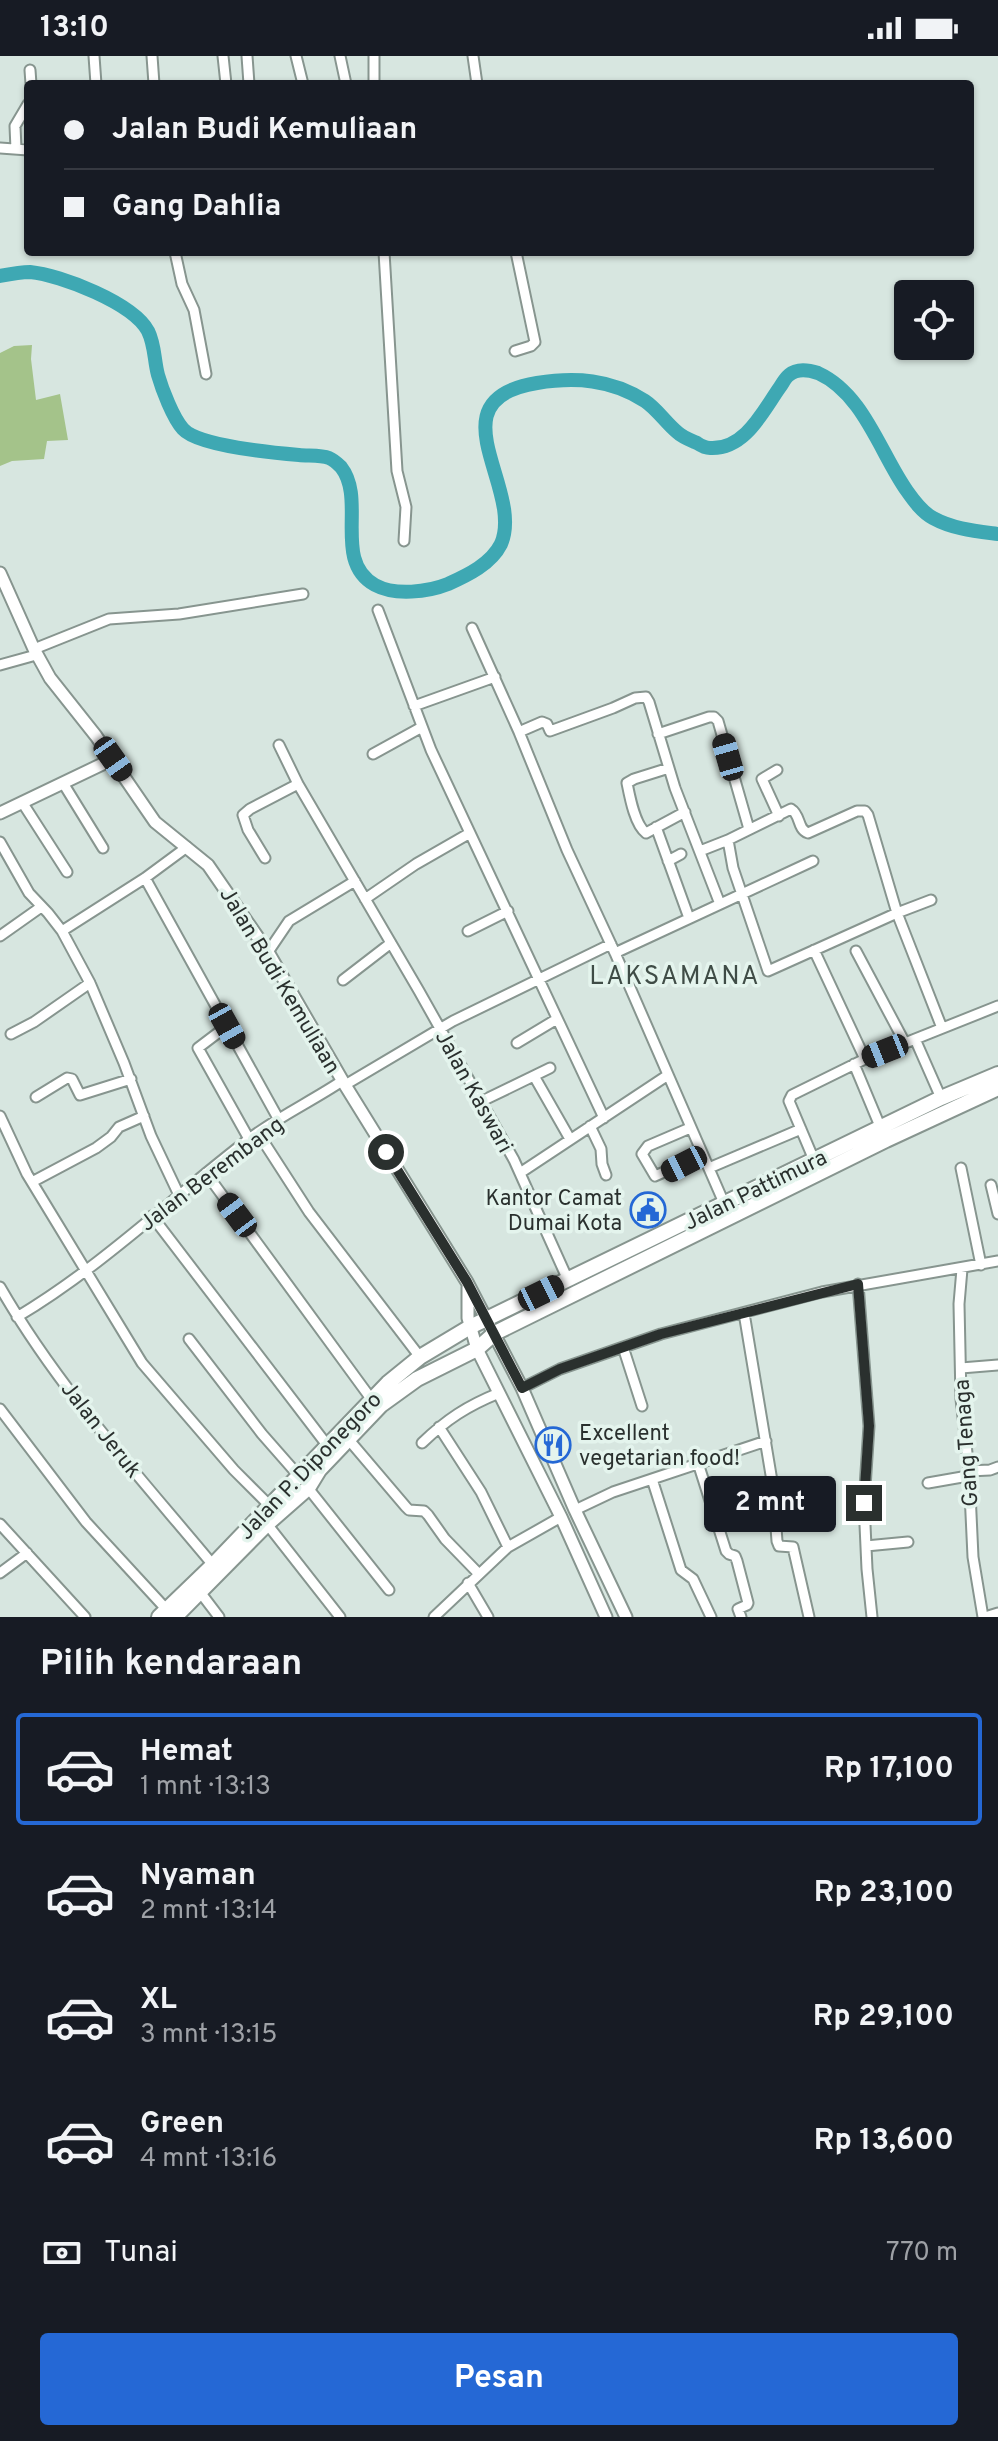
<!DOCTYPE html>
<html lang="id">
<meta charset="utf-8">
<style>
body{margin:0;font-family:Overpass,sans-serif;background:#20242c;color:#f1f3f6;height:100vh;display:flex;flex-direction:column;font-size:30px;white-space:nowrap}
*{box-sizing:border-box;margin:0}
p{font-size:26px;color:#9ea1a6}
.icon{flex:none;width:44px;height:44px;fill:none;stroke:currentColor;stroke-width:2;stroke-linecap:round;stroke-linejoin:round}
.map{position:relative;height:1561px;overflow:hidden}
.sheet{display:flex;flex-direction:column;background:#171b24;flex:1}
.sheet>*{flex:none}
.guide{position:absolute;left:24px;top:24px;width:950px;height:176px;border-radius:8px;box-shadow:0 2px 6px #0004;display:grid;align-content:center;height:176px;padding:0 40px;background:#171b24}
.tools{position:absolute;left:894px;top:224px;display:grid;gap:16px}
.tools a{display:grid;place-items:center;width:80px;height:80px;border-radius:8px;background:#171b24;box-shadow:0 2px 6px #0004;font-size:40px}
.end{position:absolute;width:36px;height:36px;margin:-18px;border:10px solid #2a302e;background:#fff;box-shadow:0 0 0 4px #fff}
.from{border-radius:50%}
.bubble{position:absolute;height:56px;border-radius:8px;background:#171b24;box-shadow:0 2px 6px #0004;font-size:26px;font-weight:700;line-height:56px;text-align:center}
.car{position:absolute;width:24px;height:48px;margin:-24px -12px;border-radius:10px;box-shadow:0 0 6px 2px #0007;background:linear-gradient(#222 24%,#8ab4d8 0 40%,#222 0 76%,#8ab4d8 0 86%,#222 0)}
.guide b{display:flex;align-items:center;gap:28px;height:76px;font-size:30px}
.guide b+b{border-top:2px solid #363941}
.guide i{width:20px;height:20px;background:#f1f3f6}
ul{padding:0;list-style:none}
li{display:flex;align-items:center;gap:24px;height:112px;margin:0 16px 12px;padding:0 24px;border:4px solid transparent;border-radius:8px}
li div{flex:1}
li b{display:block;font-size:30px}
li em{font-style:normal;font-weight:700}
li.on{border-color:#2568d5}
li>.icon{width:72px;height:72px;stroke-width:1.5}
h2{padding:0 40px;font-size:36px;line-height:96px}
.pay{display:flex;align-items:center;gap:20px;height:88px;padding:0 40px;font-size:30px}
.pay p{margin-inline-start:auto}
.button{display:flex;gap:16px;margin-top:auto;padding:16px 40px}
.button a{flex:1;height:92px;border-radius:8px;background:#2568d5;color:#fff;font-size:32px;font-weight:700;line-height:92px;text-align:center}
.status{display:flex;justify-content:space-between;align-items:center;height:56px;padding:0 40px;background:#171b24;direction:ltr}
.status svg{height:22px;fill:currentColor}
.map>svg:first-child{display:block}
</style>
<div class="status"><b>13:10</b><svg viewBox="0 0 49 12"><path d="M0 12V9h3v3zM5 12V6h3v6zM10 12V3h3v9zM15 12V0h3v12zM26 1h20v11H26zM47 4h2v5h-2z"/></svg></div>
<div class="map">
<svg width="998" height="1561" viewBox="0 0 998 1561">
<rect width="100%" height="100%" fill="#d7e6e0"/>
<path fill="#a4c38a" d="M 32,289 L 31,303 L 36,344 L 60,338 L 68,384 L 47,385 L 44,403 L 12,405 L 0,410 L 0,297 L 14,290 Z"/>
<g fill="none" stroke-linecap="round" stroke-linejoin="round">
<path stroke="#3ea8b3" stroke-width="14" d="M 0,220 C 10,218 20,216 30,216 C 61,219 133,247 148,275 C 155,289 154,304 158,319 C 162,333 173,362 183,373 C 198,390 275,397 299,399 C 308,400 321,399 329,402 C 334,404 337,407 341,411 C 367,444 332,505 375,529 C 395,540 428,536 448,528 C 468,519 491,508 501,488 C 525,432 431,344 537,327 C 575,321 611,323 645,345 C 657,353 666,367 677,376 C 682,381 690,384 697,387 C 700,389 706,392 710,392 C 745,394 763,355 780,331 C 783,327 785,322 789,319 C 797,312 809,314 818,317 C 864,338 880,397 907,435 C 914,445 922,456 933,462 C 953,473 975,475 998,478"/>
<defs>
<path id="minor" d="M 94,0 L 96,28
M 152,0 L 154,28
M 223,0 L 226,28
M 247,0 L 249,28
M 296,0 L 303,28
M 340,0 L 346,28
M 473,0 L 477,28
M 30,14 L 31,28
M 374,28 L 374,0
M 0,92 L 28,94
M 16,93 L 15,70 L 28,48
M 175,196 L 182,228 L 194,254 L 206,318
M 384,196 L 397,415 L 406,451 L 404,485
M 515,295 L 531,290 L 535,286 L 516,196
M 378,554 L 431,694 L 604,1062
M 472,572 L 519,676 L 567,794 L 615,897 L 724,1147
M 34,593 L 109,563 L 179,558 L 303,538
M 0,609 L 36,599
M 414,650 L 495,621
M 519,676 L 542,666 L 547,668 L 550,675 L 613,652 L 635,642 L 646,641 L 649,646 L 675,732 L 720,848
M 658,678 L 709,661 L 714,661 L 718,665 L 749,773
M 279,689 L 298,728 L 419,935 L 514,1104 L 568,1224
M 373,698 L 422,671
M 669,712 L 634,723 L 627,727 C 630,742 635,769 646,777 L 685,756
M 777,714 L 762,723 L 779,760
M 63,727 L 103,792
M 22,746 L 67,816
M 656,771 L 689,862
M 0,786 L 29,837 L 48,857 L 62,875 L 90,927 L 124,1007 L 151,1080 L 179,1139
M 700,795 L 728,784
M 265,802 L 248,774 L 243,759 L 250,753 L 298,728
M 668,805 L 681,798
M 145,822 L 279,1064
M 365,843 L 416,808 L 470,777
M 931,844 L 897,857 L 768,915 L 733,812 L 728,784 L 791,753 C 801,759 797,773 808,777 L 857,755 L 865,755 L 868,759 L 897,857 L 942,972
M 62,875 L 145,822 L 187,791
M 468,875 L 508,855
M 0,880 L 41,851
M 814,894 L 865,1003
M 856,895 L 905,987
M 268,896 L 289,865 L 355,825
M 615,897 L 813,805
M 343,924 L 391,887
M 227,970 L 198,992 L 249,1083
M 11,978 L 34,966 L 90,927
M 915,983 L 941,1042
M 517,987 L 557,963
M 854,1008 L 882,1075
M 534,1020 L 570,1083
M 345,1029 L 453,965 L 611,888
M 36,1041 L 67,1022 L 72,1023 L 80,1039 L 131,1023
M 482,1045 L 550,1012
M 0,1060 L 27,1118 L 142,1307 L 234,1414 L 270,1450
M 590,1070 L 601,1093 L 602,1108 L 606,1119
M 690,1072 L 648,1090 L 642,1098 L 655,1120 L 702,1099
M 258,1077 L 309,1156 L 420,1301
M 814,1104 L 789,1045 L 792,1039 L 865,1003 L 998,950
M 709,1112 L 801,1073
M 961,1112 L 981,1209
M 206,1117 L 372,1344
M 520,1117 L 668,1019
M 32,1126 L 96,1092 L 111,1081 L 119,1071 L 144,1060
M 991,1129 L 998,1158
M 152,1160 L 327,1389
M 962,1213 L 959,1248 L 961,1343 L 969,1415 L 973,1501 L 983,1561
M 858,1228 L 869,1370 L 864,1447 L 867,1513 L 872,1561
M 0,1231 C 58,1332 139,1420 213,1509
M 744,1257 L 773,1431 L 777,1485 L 779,1490 L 793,1491 L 809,1561
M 17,1261 C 101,1211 172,1142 249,1083 C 278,1061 312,1045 342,1025
M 189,1283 L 262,1378 L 298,1419
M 623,1291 L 642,1350
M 961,1312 L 998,1309
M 522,1332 L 560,1313 L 661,1278 L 822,1236 L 998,1205
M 0,1353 L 86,1466 L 167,1554
M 439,1371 L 481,1436 L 508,1491
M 349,1384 L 406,1451 L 409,1454 L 424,1455 L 428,1459 L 445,1483 L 478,1517
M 422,1387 C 447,1363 467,1350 499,1337
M 698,1407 L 726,1495 L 729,1498 L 735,1500 L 737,1505 L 748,1547 L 747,1549 L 738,1553 L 741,1561
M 969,1415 L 990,1414 L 998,1411
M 652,1423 L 681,1514 L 693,1523 L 711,1561
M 928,1427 L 968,1420
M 308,1432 L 389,1534
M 575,1454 L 613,1436 L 766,1385
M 0,1468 L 85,1561
M 267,1468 L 340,1561
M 866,1490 L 908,1486
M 0,1517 L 27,1497
M 468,1527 L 488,1561
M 200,1536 L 219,1561
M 434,1561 L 508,1491 L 561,1461
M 985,1561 L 998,1557"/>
<path id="tertiary" d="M 0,517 L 34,593 L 50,622 L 96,680 L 155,766 L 208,809 L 268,896 L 345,1029 L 467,1226 L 522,1332 L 575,1454 L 626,1561
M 0,757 L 113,703
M 468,1231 L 468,1262 L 477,1293 L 561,1461 L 606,1561"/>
<path id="primary" d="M 159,1561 L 213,1509 L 388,1327 L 420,1301 L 470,1271 L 941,1042 L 998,1018
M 175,1561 L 267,1468 L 308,1432 L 319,1414 L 381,1349 L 417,1323 L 477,1293 L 495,1277 L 886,1084 L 998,1032"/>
</defs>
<use href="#minor" stroke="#87958f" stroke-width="13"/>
<use href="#tertiary" stroke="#87958f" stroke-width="15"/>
<use href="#primary" stroke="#87958f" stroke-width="18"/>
<use href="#minor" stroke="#fff" stroke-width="9"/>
<use href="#tertiary" stroke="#fff" stroke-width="11"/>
<use href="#primary" stroke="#fff" stroke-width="14"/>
</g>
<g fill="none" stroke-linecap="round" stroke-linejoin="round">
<path stroke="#2a302e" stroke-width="10" d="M 386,1096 L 467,1226 L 522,1332 L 560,1313 L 661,1278 L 858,1228 L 869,1370 L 864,1447"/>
</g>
<defs>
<symbol id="civic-ring" viewBox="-11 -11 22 22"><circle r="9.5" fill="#e4f4ed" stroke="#2568d5" stroke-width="1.5"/><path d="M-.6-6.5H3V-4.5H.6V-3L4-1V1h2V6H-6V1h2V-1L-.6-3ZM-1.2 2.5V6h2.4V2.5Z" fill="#2568d5"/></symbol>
<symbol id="restaurant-ring" viewBox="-11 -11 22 22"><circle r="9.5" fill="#e4f4ed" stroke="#2568d5" stroke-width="1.5"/><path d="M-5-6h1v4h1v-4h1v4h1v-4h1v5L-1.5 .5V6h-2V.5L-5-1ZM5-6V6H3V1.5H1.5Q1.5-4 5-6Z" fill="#2568d5"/></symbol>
</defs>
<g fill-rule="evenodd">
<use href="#civic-ring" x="628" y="1134" width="40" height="40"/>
<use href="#restaurant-ring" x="533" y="1369" width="40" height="40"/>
</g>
<g text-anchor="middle" stroke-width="7" stroke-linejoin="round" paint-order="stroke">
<g font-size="22" fill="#2a302e" stroke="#e4f4ed">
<text transform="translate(281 924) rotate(59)" y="8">Jalan Budi Kemuliaan</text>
<text transform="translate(475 1035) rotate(61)" y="8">Jalan Kaswari</text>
<text transform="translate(211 1117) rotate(-37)" y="8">Jalan Berembang</text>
<text transform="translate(755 1133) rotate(-26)" y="8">Jalan Pattimura</text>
<text transform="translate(102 1373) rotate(52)" y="8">Jalan Jeruk</text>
<text transform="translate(965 1387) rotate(-94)" y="8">Gang Tenaga</text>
<text transform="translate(309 1409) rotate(-46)" y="8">Jalan P. Diponegoro</text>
</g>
<g font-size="22" fill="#2a302e" stroke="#e4f4ed" text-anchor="end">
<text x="622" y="1149">Kantor Camat<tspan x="622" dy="25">Dumai Kota</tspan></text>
<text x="579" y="1384" text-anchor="start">Excellent<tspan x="579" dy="25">vegetarian food!</tspan></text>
</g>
<g font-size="26" letter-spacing="2" fill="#3f4c46" stroke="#e4f4ed">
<text x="675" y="928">LAKSAMANA</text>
</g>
</g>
</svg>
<div class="tools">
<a><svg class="icon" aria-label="locate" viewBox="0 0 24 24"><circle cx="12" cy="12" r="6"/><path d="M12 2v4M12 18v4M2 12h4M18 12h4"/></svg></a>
</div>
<i class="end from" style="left:386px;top:1096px"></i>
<i class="end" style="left:864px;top:1447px"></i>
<div class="bubble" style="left:704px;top:1420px;width:132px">2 mnt</div>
<i class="car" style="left:728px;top:701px;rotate:344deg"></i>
<i class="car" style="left:113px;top:703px;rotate:145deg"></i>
<i class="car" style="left:227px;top:970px;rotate:151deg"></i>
<i class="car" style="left:885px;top:995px;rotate:248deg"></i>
<i class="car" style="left:684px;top:1108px;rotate:243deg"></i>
<i class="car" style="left:237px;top:1159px;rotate:323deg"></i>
<i class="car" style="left:541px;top:1237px;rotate:64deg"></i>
<div class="guide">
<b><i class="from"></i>Jalan Budi Kemuliaan</b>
<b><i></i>Gang Dahlia</b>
</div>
</div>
<section class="sheet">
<h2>Pilih kendaraan</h2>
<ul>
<li class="on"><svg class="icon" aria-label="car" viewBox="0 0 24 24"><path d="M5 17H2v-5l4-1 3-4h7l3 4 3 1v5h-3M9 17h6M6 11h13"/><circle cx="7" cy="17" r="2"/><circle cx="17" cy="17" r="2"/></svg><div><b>Hemat</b><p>1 mnt · 13:13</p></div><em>Rp 17,100</em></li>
<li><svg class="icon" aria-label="car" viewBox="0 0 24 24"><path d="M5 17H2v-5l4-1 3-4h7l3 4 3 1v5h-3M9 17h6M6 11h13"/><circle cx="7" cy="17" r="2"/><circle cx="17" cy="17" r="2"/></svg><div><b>Nyaman</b><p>2 mnt · 13:14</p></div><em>Rp 23,100</em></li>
<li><svg class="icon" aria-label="car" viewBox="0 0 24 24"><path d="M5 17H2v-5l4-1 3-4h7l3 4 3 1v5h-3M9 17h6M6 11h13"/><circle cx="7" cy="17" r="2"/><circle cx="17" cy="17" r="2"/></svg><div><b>XL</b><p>3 mnt · 13:15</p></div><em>Rp 29,100</em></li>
<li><svg class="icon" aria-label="car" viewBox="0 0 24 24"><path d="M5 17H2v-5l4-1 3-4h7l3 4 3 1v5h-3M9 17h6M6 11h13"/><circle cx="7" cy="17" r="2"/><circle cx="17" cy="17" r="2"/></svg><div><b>Green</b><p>4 mnt · 13:16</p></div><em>Rp 13,600</em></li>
</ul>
<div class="pay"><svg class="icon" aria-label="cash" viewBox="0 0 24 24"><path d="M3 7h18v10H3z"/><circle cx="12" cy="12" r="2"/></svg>Tunai<p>770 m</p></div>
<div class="button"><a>Pesan</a></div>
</section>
